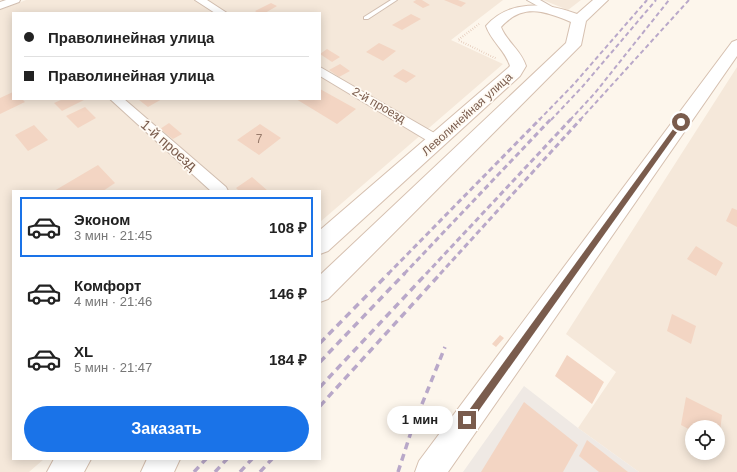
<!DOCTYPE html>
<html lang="ru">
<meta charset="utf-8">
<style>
body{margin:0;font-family:Arial,sans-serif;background:#f2f2f2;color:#222;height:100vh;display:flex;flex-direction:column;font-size:15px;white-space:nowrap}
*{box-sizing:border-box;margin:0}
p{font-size:13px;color:#767676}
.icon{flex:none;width:22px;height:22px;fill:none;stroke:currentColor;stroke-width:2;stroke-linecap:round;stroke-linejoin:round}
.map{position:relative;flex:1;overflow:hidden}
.panel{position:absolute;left:12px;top:190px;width:309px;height:270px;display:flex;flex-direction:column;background:#fff;border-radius:0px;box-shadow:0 2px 10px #0003}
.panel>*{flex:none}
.banner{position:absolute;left:12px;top:12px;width:309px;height:88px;border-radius:0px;box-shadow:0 2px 10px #0003;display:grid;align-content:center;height:88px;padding:0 12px;background:#fff}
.tools{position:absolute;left:685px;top:420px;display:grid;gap:8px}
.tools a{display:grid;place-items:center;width:40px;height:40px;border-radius:50%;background:#fff;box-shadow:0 2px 10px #0003;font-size:20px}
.end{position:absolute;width:18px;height:18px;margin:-9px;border:5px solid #7a5c4d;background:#fff;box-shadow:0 0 0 2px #fff}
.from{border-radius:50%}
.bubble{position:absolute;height:28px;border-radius:14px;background:#fff;box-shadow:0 2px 10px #0003;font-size:13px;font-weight:800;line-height:28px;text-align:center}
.banner b{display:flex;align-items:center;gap:14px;height:38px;font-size:15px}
.banner b+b{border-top:1px solid #e0e0e0}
.banner i{width:10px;height:10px;background:#222}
ul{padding:7px 0 0;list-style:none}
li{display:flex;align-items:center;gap:12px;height:60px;margin:0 8px 6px;padding:0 4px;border:2px solid transparent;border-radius:0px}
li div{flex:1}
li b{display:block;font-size:15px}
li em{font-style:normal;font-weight:800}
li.active{border-color:#1a73e8}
li>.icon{width:36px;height:36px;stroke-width:1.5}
.primary-button{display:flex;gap:8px;margin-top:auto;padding:8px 12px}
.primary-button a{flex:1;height:46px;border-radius:24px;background:#1a73e8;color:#fff;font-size:16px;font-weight:800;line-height:46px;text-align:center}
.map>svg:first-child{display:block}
</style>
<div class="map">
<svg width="737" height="472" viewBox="0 0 737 472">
<rect width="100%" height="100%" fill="#fdf6ec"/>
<path fill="#f5e8da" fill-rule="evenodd" d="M 26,0 L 503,0 L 451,40 L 503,64 L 320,222 L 320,191 L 13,191 L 13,459 L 44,459 L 29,472 L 0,472 L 0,10 ZM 13,13 L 320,13 L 320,99 L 13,99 Z
M 543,0 L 581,0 L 568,10 Z
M 737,67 L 737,472 L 639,472 L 578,428 L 616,372 L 566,334 ZM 692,427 L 718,427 L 718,453 L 692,453 Z"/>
<path fill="#efe9e4" d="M 524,386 L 578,428 L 639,472 L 463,472 Z"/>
<path fill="#f3d5c3" d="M 416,0 L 422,0 L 430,5 L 423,8 L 413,2 Z
M 444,0 L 458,0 L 466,3 L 461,7 Z
M 271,3 L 277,6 L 265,13 L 258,13 L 255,11 Z
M 411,14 L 421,19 L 402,30 L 392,25 Z
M 379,43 L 396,51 L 383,61 L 366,52 Z
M 327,49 L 340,57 L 332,62 L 320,54 Z
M 340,64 L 350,71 L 339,77 L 329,70 Z
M 403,69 L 416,76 L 406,83 L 393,76 Z
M 320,89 L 356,109 L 337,124 L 296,99 L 320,99 Z
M 13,92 L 13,99 L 22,99 L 25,102 L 0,114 L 0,98 Z
M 63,99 L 86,99 L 62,111 L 54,103 Z
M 140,99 L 162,99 L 148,107 L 139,100 Z
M 85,107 L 96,118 L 78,128 L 66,116 Z
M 169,123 L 182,134 L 173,139 L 160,129 Z
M 260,124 L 281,138 L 259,155 L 237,140 Z
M 34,125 L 48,140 L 28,151 L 15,135 Z
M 98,165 L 115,183 L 103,191 L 54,191 Z
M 252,177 L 268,191 L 239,191 L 236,188 Z
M 732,208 L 737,210 L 737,227 L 726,221 Z
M 696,246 L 723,263 L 716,276 L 687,259 Z
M 672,314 L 696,326 L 691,344 L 667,331 Z
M 500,335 L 504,338 L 496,347 L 492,344 Z
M 567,355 L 604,382 L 592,404 L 555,376 Z
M 686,397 L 722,415 L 719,440 L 718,427 L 692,427 L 692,431 L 681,425 Z
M 524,402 L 578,445 L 563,472 L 481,472 Z
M 587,440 L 628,472 L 599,472 L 579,456 Z"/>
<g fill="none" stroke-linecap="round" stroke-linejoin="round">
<defs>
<path id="service" d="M 391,0 L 397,0 L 368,19 L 364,19 L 364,17 Z"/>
<path id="minor" d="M 6,0 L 20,0 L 19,2 L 0,9 L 0,2 Z
M 195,0 L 207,0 L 227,13 L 215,13 Z
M 527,0 L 540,0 L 554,8 L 553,10 L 545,10 Z
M 320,67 L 443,138 L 445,141 L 443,144 L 438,146 L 433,144 L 320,76 Z
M 110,99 L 124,99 L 226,187 L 228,191 L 211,191 Z"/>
<path id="secondary" d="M 593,0 L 608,0 L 586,21 L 581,45 L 578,48 L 328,299 L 320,302 L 320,275 L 566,43 L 571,22 C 544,11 523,3 501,27 C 507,42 521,50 526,66 L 520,76 L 328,251 L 320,254 L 320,230 L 508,68 L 510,66 C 505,50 491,41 486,26 C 508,0 546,2 577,14 Z
M 737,40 L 737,56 L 448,472 L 415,472 L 419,461 L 732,42 Z
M 54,459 L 91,459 L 84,472 L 47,472 Z
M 147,459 L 180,459 L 174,472 L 141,472 Z"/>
</defs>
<use href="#service" stroke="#d1beb0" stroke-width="2"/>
<use href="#minor" stroke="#d1beb0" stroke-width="2"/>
<use href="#secondary" stroke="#d6c0b0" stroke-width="2"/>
<path stroke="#d9b8a5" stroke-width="2" stroke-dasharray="0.5 2" stroke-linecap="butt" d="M 479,24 L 458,40 L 497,59"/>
<use href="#service" fill="#fff" fill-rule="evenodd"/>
<use href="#minor" fill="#fff" fill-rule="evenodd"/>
<use href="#secondary" fill="#fff" fill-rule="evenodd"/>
<path stroke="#b9a8c9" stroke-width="2" stroke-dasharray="4.5 3" stroke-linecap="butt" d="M 539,120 L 574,84 L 647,0
M 551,120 L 583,86 L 656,0
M 570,120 L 595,93 L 669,0
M 580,120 L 689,0"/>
<path stroke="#b9a8c9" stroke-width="3" stroke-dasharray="5.5 3.5" stroke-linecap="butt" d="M 388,274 L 540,119
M 404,274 L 551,119
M 426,274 L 571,119
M 440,274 L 581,119"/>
<path stroke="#b9a8c9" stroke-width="3.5" stroke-dasharray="7 5" stroke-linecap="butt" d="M 320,343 L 389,273
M 320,362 L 405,273
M 320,387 L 427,273
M 320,406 L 441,273
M 194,472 L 206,459
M 215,472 L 227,459
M 240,472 L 252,459
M 260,472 L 272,459
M 398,472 L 412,429 L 445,347"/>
</g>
<path fill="#7a5c4d" d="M 681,120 L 683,121 L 683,124 L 470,423 L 467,424 L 464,423 L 463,420 L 464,417 L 679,121 Z"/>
<g text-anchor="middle" stroke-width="3.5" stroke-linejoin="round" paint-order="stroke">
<g font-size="12" fill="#7a5c4d" stroke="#fffaf3">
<text transform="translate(379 105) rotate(30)" y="4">2-й проезд</text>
<text transform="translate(467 114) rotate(-42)" y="4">Леволинейная улица</text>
</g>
<g font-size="12" fill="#987a6a">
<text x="259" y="143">7</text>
</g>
<g font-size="14" fill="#7a5c4d" stroke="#fffaf3">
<text transform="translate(169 145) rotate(41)" y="5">1-й проезд</text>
</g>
</g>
</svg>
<div class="tools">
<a><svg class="icon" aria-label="locate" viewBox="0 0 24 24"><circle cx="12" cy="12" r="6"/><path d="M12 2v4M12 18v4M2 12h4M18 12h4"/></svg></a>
</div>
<i class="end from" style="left:681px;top:122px"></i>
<i class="end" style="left:467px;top:420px"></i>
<div class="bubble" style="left:387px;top:406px;width:66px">1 мин</div>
<div class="banner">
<b><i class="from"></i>Праволинейная улица</b>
<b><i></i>Праволинейная улица</b>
</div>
<section class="panel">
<ul>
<li class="active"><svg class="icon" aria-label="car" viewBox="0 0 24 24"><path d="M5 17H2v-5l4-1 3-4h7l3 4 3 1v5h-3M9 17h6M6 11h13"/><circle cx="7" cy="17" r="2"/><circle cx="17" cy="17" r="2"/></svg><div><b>Эконом</b><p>3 мин · 21:45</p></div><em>108 ₽</em></li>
<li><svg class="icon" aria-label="car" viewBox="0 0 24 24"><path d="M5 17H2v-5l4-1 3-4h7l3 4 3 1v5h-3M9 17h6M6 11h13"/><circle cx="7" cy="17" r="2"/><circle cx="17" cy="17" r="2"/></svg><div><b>Комфорт</b><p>4 мин · 21:46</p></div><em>146 ₽</em></li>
<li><svg class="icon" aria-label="car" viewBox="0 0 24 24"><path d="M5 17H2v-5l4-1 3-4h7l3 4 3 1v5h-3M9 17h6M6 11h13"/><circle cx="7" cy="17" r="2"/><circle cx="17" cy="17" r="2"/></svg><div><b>XL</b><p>5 мин · 21:47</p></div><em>184 ₽</em></li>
</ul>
<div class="primary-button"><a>Заказать</a></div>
</section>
</div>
